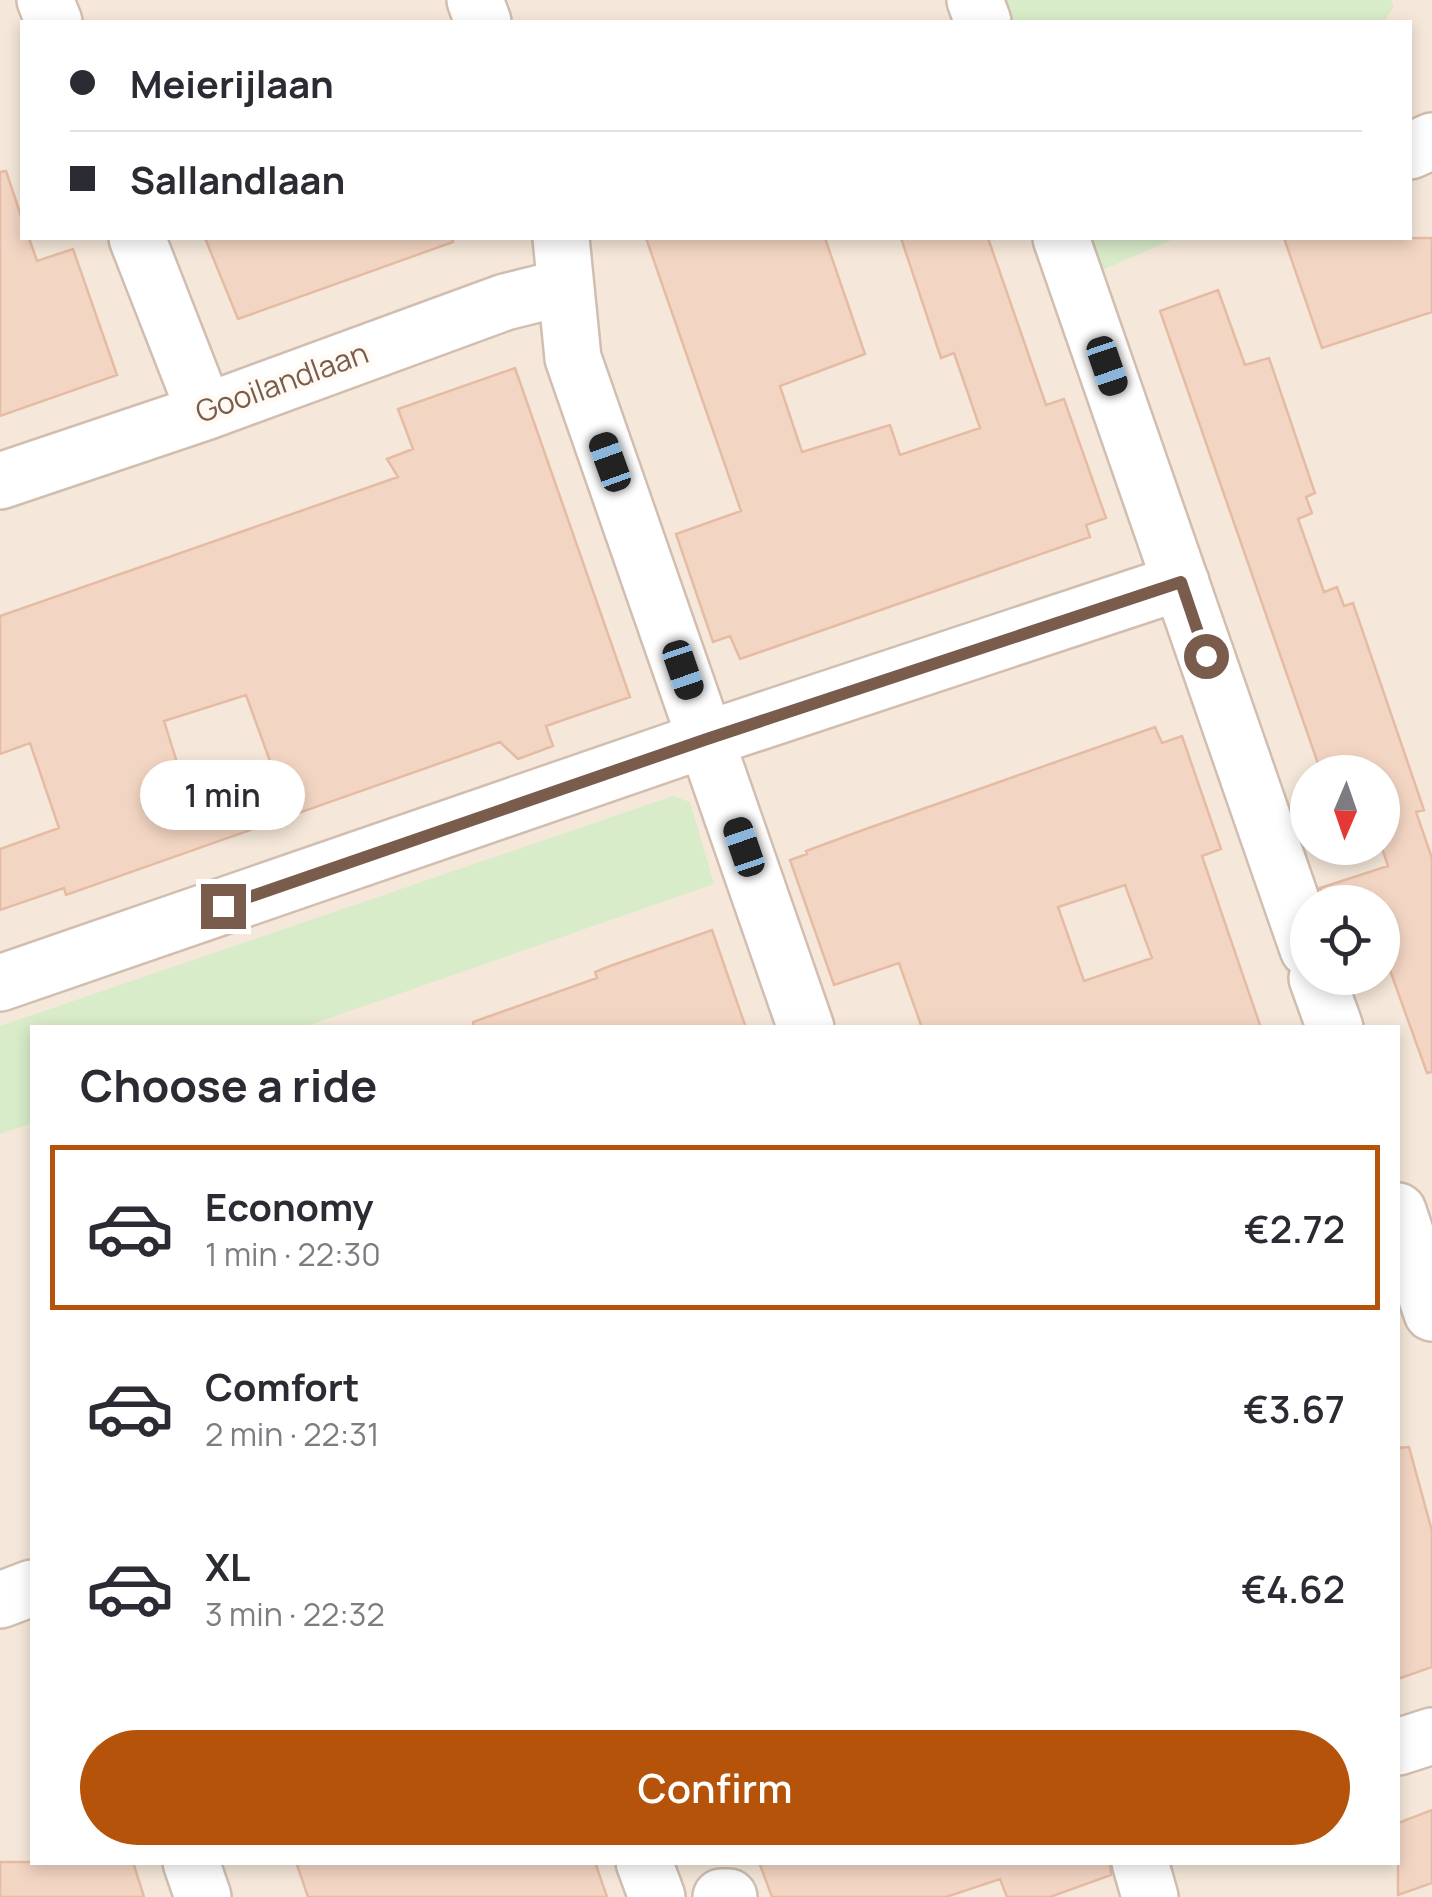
<!DOCTYPE html>
<meta charset="utf-8">
<style>
body{margin:0;font-family:Manrope,sans-serif;background:#f7f7f7;color:#2b2b33;height:100vh;display:flex;flex-direction:column;font-size:38px;white-space:nowrap}
*{box-sizing:border-box;margin:0}
p{font-size:32px;color:#7c7c81}
.icon{flex:none;width:55px;height:55px;fill:none;stroke:currentColor;stroke-width:2;stroke-linecap:round;stroke-linejoin:round}
.map{position:relative;flex:1;overflow:hidden}
.sheet{position:absolute;left:30px;top:1025px;width:1370px;height:840px;display:flex;flex-direction:column;background:#fff;border-radius:0px;box-shadow:0 5px 15px #0003}
.sheet>*{flex:none}
.banner{position:absolute;left:20px;top:20px;width:1392px;height:220px;border-radius:0px;box-shadow:0 5px 15px #0003;display:grid;align-content:center;height:220px;padding:0 50px;background:#fff}
.needle{width:65px;rotate:182deg}
.tools{position:absolute;left:1290px;top:755px;display:grid;gap:20px}
.tools a{display:grid;place-items:center;width:110px;height:110px;border-radius:50%;background:#fff;box-shadow:0 5px 15px #0003;font-size:50px}
.end{position:absolute;width:45px;height:45px;margin:-22px;border:12px solid #7a5c4d;background:#fff;box-shadow:0 0 0 5px #fff}
.from{border-radius:50%}
.bubble{position:absolute;height:70px;border-radius:35px;background:#fff;box-shadow:0 5px 15px #0003;font-size:32px;font-weight:600;line-height:70px;text-align:center}
.car{position:absolute;width:30px;height:60px;margin:-30px -15px;border-radius:12px;box-shadow:0 0 8px 2px #0007;background:linear-gradient(#222 24%,#8ab4d8 0 40%,#222 0 76%,#8ab4d8 0 86%,#222 0)}
.banner b{display:flex;align-items:center;gap:35px;height:95px;font-size:38px}
.banner b+b{border-top:2px solid #e1e1e2}
.banner i{width:25px;height:25px;background:#2b2b33}
ul{padding:0;list-style:none}
li{display:flex;align-items:center;gap:30px;height:165px;margin:0 20px 15px;padding:0 30px;border:5px solid transparent;border-radius:0px}
li div{flex:1}
li b{display:block;font-size:38px}
li em{font-style:normal;font-weight:600}
li.on{border-color:#b45309}
li>.icon{width:90px;height:90px;stroke-width:1.5}
h2{padding:0 50px;font-size:45px;line-height:120px}
.action{display:flex;gap:20px;margin-top:auto;padding:20px 50px}
.action a{flex:1;height:115px;border-radius:60px;background:#b45309;color:#fff;font-size:40px;font-weight:600;line-height:115px;text-align:center}
.map>svg:first-child{display:block}
</style>
<div class="map">
<svg width="1432" height="1897" viewBox="0 0 1432 1897">
<rect width="100%" height="100%" fill="#fdf6ec"/>
<path fill="#f5e8da" fill-rule="evenodd" d="M 0,0 L 1432,0 L 1432,1897 L 0,1897 ZM 22,22 L 1410,22 L 1410,238 L 22,238 ZM 1308,772 L 1382,772 L 1382,848 L 1308,848 ZM 1308,902 L 1382,902 L 1382,978 L 1308,978 ZM 32,1028 L 1398,1028 L 1398,1862 L 32,1862 Z"/>
<path fill="#d8ecc9" d="M 996,0 L 1391,0 L 1394,6 L 1384,22 L 1004,22 Z
M 1084,238 L 1176,238 L 1098,272 Z
M 673,796 L 690,802 L 714,884 L 304,1027 L 32,1028 L 32,1123 L 0,1134 L 0,1026 Z"/>
<path fill="#f3d5c3" stroke="#e6bba3" stroke-width="2.5" fill-rule="evenodd" d="M 6,171 L 22,219 L 22,238 L 29,238 L 37,261 L 73,249 L 117,375 L 0,416 L 0,172 Z
M 205,238 L 452,238 L 453,242 L 238,319 Z
M 646,238 L 825,238 L 865,354 L 780,386 L 802,452 L 890,425 L 900,455 L 980,428 L 954,353 L 941,358 L 901,238 L 988,238 L 1046,405 L 1064,399 L 1106,518 L 1086,525 L 1090,537 L 740,659 L 730,636 L 713,642 L 676,534 L 741,511 Z
M 1284,238 L 1432,238 L 1432,312 L 1322,348 Z
M 1218,290 L 1245,365 L 1269,358 L 1315,493 L 1306,497 L 1312,513 L 1298,519 L 1324,592 L 1337,587 L 1344,606 L 1353,603 L 1424,810 L 1416,812 L 1432,858 L 1432,1072 L 1427,1073 L 1382,948 L 1382,902 L 1325,902 L 1320,888 L 1388,866 L 1382,848 L 1382,772 L 1321,772 L 1160,311 Z
M 515,368 L 630,697 L 546,726 L 553,746 L 518,759 L 500,742 L 66,895 L 64,888 L 0,910 L 0,849 L 59,828 L 30,743 L 0,754 L 0,616 L 398,477 L 387,459 L 413,449 L 398,409 ZM 246,695 L 270,761 L 186,791 L 164,721 Z
M 1155,727 L 1162,743 L 1182,736 L 1203,797 L 1221,849 L 1202,856 L 1261,1028 L 922,1028 L 899,963 L 834,985 L 790,860 L 807,854 L 806,851 L 863,830 ZM 1125,885 L 1152,958 L 1084,981 L 1058,907 Z
M 712,930 L 746,1028 L 474,1028 L 473,1022 L 597,978 L 595,972 L 610,966 Z
M 1409,1447 L 1432,1531 L 1432,1667 L 1398,1679 L 1398,1448 Z
M 1432,1810 L 1432,1883 L 1398,1895 L 1398,1823 Z
M 0,1862 L 133,1862 L 144,1897 L 0,1897 Z
M 296,1862 L 595,1862 L 607,1897 L 308,1897 Z
M 759,1862 L 1110,1862 L 1111,1875 L 1050,1897 L 1007,1897 L 1000,1879 L 946,1897 L 772,1897 Z"/>
<g fill="none" stroke-linecap="round" stroke-linejoin="round">
<defs>
<path id="minor" d="M 45,0 L 54,22
M 475,0 L 483,22
M 975,0 L 983,22
M 1410,151 L 1432,141
M 137,238 L 205,412
M 561,238 L 573,358 L 806,1028
M 1061,238 L 1308,949
M 0,481 L 205,412 L 505,302 L 565,287
M 1317,978 L 1335,1028
M 0,983 L 707,739 L 1181,582
M 1398,1211 L 1432,1313
M 0,1600 L 32,1588
M 1398,1747 L 1432,1736
M 191,1862 L 203,1897
M 644,1862 L 657,1897
M 1140,1862 L 1150,1897
M 721,1897 L 729,1897"/>
</defs>
<use href="#minor" stroke="#d1beb0" stroke-width="60"/>
<use href="#minor" stroke="#fff" stroke-width="55"/>
</g>
<g fill="none" stroke-linecap="round" stroke-linejoin="round">
<path stroke="#7a5c4d" stroke-width="12" d="M 223,906 L 707,739 L 1181,582 L 1206,656"/>
</g>
<g text-anchor="middle" stroke-width="9" stroke-linejoin="round" paint-order="stroke">
<g font-size="30" fill="#7a5c4d" stroke="#fffaf3">
<text transform="translate(282 383) rotate(-20)" y="10">Gooilandlaan</text>
</g>
</g>
</svg>
<div class="tools">
<a><svg class="needle" viewBox="-14 -14 28 28"><path d="M0-13l5 13h-10z" fill="#e53935"/><path d="M0 13l5-13h-10z" fill="#7c7c81"/></svg></a>
<a><svg class="icon" aria-label="locate" viewBox="0 0 24 24"><circle cx="12" cy="12" r="6"/><path d="M12 2v4M12 18v4M2 12h4M18 12h4"/></svg></a>
</div>
<i class="end from" style="left:1206px;top:656px"></i>
<i class="end" style="left:223px;top:906px"></i>
<div class="bubble" style="left:140px;top:760px;width:165px">1 min</div>
<i class="car" style="left:1107px;top:366px;rotate:161deg"></i>
<i class="car" style="left:610px;top:462px;rotate:340deg"></i>
<i class="car" style="left:683px;top:670px;rotate:161deg"></i>
<i class="car" style="left:744px;top:847px;rotate:341deg"></i>
<div class="banner">
<b><i class="from"></i>Meierijlaan</b>
<b><i></i>Sallandlaan</b>
</div>
<section class="sheet">
<h2>Choose a ride</h2>
<ul>
<li class="on"><svg class="icon" aria-label="car" viewBox="0 0 24 24"><path d="M5 17H2v-5l4-1 3-4h7l3 4 3 1v5h-3M9 17h6M6 11h13"/><circle cx="7" cy="17" r="2"/><circle cx="17" cy="17" r="2"/></svg><div><b>Economy</b><p>1 min · 22:30</p></div><em>€2.72</em></li>
<li><svg class="icon" aria-label="car" viewBox="0 0 24 24"><path d="M5 17H2v-5l4-1 3-4h7l3 4 3 1v5h-3M9 17h6M6 11h13"/><circle cx="7" cy="17" r="2"/><circle cx="17" cy="17" r="2"/></svg><div><b>Comfort</b><p>2 min · 22:31</p></div><em>€3.67</em></li>
<li><svg class="icon" aria-label="car" viewBox="0 0 24 24"><path d="M5 17H2v-5l4-1 3-4h7l3 4 3 1v5h-3M9 17h6M6 11h13"/><circle cx="7" cy="17" r="2"/><circle cx="17" cy="17" r="2"/></svg><div><b>XL</b><p>3 min · 22:32</p></div><em>€4.62</em></li>
</ul>
<div class="action"><a>Confirm</a></div>
</section>
</div>
